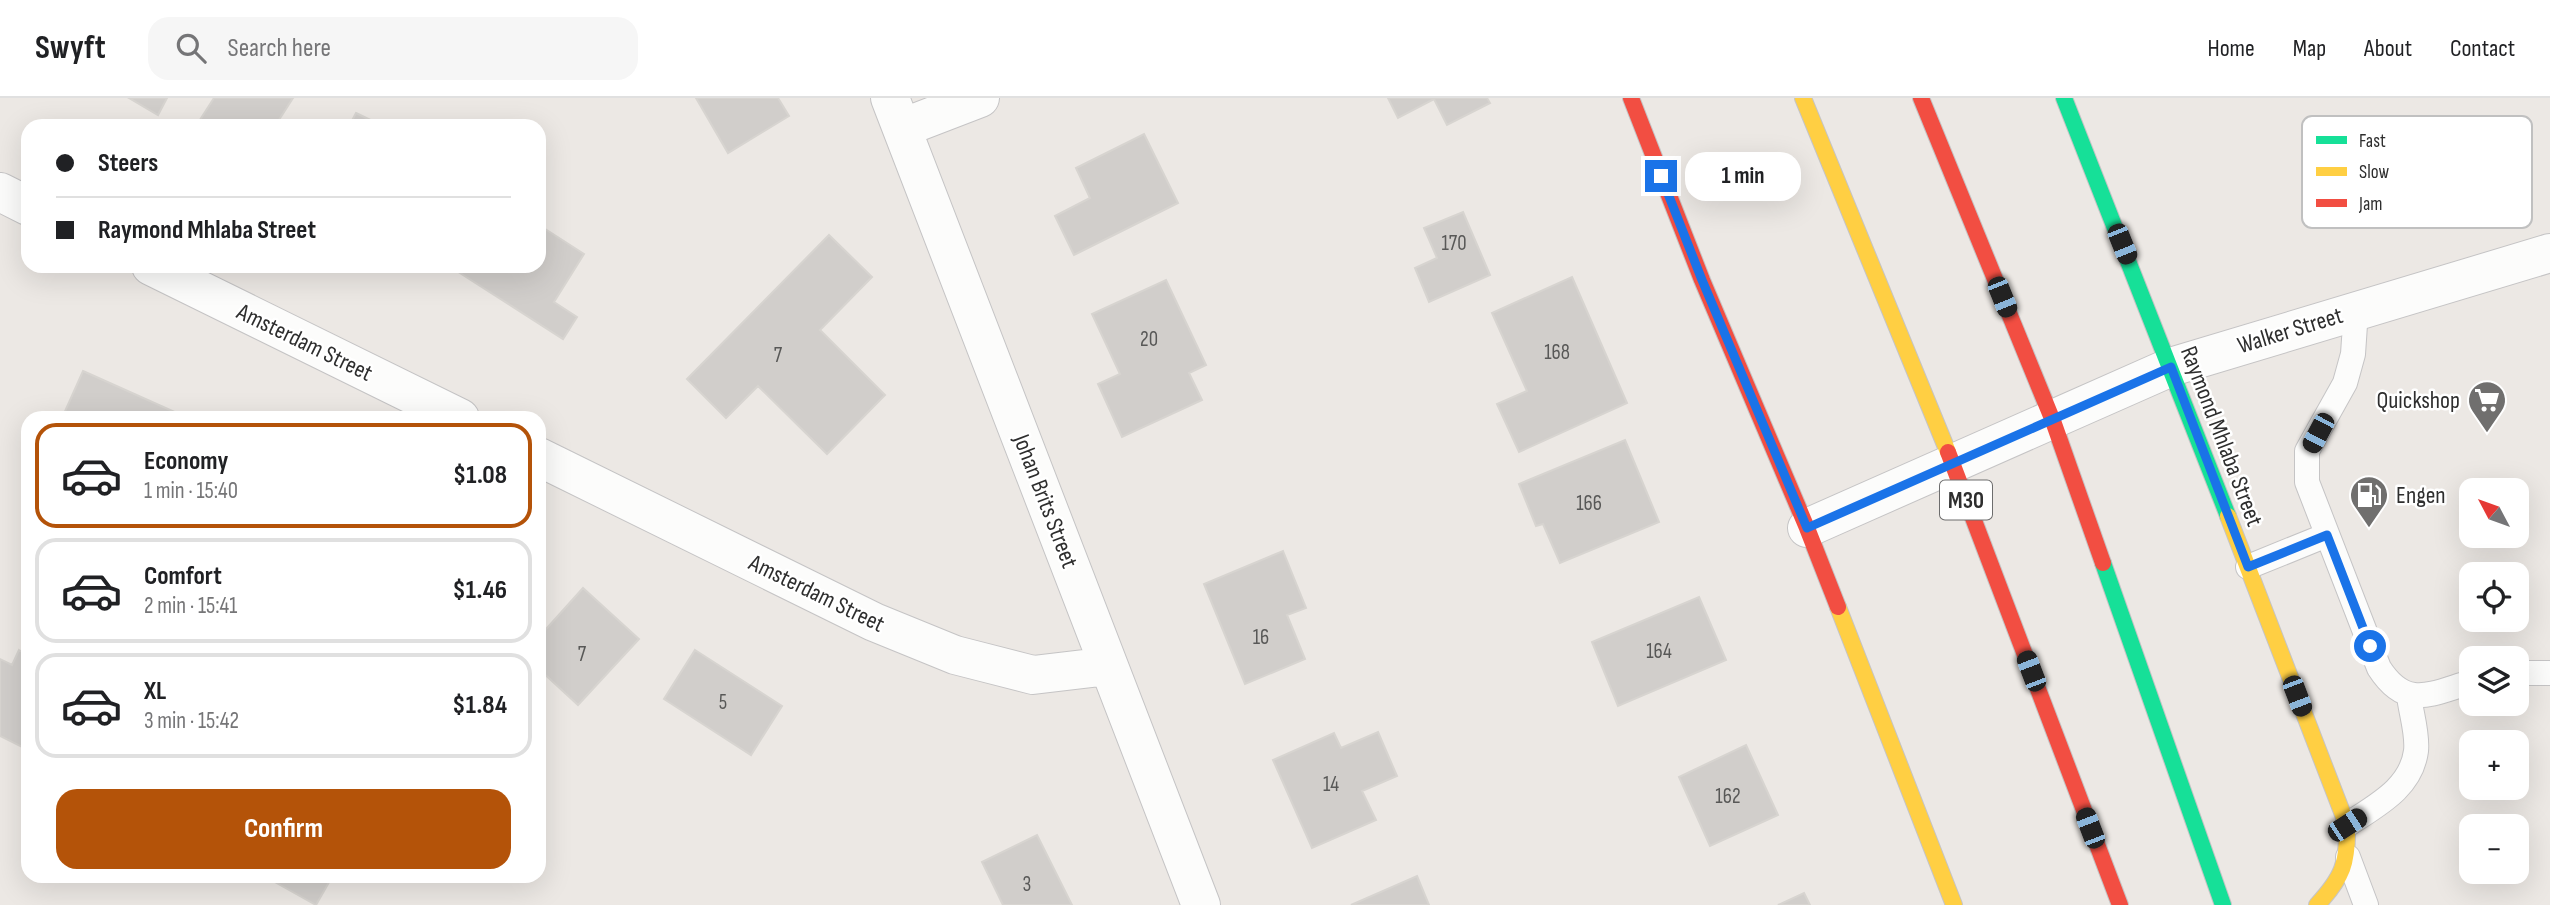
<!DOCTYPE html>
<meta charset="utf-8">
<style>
body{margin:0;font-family:"Sofia Sans Condensed",sans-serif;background:#f6f6f6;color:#202124;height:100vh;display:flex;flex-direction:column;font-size:26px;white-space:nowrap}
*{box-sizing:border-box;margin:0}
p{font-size:23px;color:#757577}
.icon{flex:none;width:38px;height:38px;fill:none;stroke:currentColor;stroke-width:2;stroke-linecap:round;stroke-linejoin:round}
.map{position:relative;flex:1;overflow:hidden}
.panel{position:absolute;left:21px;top:313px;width:525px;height:472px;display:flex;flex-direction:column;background:#fff;border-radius:21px;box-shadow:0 7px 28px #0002}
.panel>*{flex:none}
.banner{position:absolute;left:21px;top:21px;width:525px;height:154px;border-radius:21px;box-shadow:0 7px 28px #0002;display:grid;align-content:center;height:154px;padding:0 35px;background:#fff}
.needle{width:46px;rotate:311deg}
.controls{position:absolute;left:2459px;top:380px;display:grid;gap:14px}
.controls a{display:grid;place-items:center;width:70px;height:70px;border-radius:14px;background:#fff;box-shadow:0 7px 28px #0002;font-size:35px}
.end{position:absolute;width:32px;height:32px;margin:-16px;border:9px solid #1a73e8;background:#fff;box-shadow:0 0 0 4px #fff}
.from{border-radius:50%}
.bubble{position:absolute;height:49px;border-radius:21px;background:#fff;box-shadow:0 7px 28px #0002;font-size:23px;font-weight:700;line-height:49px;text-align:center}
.car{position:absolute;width:21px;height:42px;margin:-21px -10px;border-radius:9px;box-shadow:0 0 5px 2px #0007;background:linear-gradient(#222 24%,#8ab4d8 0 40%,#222 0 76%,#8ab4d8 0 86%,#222 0)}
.banner b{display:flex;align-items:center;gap:24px;height:66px;font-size:26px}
.banner b+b{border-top:2px solid #e0e0e0}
.banner i{width:18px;height:18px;background:#202124}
ul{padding:12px 0 0;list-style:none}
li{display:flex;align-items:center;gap:21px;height:105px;margin:0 14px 10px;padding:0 21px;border:4px solid #e0e0e0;border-radius:21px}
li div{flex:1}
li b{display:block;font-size:26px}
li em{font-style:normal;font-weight:700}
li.selected{border-color:#b45309}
li>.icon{width:63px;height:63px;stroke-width:1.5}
.primary-button{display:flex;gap:14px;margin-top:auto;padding:14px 35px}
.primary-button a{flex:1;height:80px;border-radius:21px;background:#b45309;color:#fff;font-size:28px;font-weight:700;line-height:80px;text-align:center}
header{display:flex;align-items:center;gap:42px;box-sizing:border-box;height:98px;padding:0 35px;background:#fff;border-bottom:2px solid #e0e0e0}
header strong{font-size:33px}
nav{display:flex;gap:38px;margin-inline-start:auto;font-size:24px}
.search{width:490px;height:63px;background:#f6f6f6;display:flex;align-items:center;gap:18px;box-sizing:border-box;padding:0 24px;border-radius:21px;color:#757577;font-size:26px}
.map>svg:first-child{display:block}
</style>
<header>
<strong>Swyft</strong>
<div class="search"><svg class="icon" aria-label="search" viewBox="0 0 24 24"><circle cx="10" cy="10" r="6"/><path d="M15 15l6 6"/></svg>Search here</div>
<nav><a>Home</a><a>Map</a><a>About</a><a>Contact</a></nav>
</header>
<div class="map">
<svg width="2550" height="807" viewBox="0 0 2550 807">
<rect width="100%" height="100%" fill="#ece8e4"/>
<path fill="#d1cecb" stroke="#d7d4d0" stroke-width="2" d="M 129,0 L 167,0 L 158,17 Z
M 214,0 L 293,0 L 275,28 L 196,28 Z
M 696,0 L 778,0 L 789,18 L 728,55 Z
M 1388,0 L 1487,0 L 1490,5 L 1447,27 L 1434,1 L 1398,20 Z
M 356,15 L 383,28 L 349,28 Z
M 1144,36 L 1178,105 L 1074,157 L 1055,118 L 1090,100 L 1076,70 Z
M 1463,114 L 1490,177 L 1429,204 L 1415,170 L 1437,160 L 1424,130 Z
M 539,127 L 584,156 L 554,204 L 577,219 L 563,241 L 449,168 L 539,168 Z
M 829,137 L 872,179 L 820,232 L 885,297 L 827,356 L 758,288 L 726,320 L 687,281 Z
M 1572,179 L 1627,305 L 1519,354 L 1497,306 L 1527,293 L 1492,215 Z
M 1166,182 L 1206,267 L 1189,275 L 1202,302 L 1122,339 L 1098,286 L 1120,276 L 1092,216 Z
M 83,273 L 177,315 L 175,320 L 62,320 Z
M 1625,342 L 1659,424 L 1560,465 L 1543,426 L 1536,428 L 1519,386 Z
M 1283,453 L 1306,510 L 1287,517 L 1305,561 L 1245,586 L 1204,486 Z
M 583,490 L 639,541 L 578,607 L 539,571 L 539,539 Z
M 1699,499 L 1726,562 L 1618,608 L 1592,544 Z
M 19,552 L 28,557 L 28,652 L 0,638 L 0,561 L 12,567 Z
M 695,552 L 782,608 L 751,657 L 664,601 Z
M 1378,634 L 1397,678 L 1362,693 L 1376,722 L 1312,750 L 1273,662 L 1334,635 L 1341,650 Z
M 1746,647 L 1778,717 L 1710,748 L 1679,679 Z
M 1037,737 L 1072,807 L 1003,807 L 982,764 Z
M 1417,778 L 1429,807 L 1351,807 Z
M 266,779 L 332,779 L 316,807 Z
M 1804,795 L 1810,807 L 1778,807 Z"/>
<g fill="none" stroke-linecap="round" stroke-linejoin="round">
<defs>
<path id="lane" d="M 2356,212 L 2353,256 L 2345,285 L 2307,353 L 2307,384 L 2379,570 C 2406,612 2430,596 2471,584
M 2248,469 L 2327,437
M 2516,575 L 2550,575
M 2347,727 C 2375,708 2411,691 2416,653 C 2418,636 2411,615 2409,598
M 2348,759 L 2366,807"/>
<path id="street" d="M 890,0 L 1201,807
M 902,30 L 980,0
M 0,94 L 28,108
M 151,168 L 460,320
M 539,359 L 874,524 L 955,557 L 1033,577 L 1109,568
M 1807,430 L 2171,269 L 2550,155"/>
<path id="fast" d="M 2064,0 L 2228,418
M 2103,465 L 2223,807"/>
<path id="slow" d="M 1803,0 L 1948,354
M 2228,418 L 2347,727 C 2348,765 2343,779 2317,807
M 1838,509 L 1954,807"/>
<path id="jam" d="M 1631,0 L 1702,182 L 1807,430 L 1838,509
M 1921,0 L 2053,323 L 2103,465
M 1948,354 L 2120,807"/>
</defs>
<use href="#lane" stroke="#c5c4c5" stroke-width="26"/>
<use href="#street" stroke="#c5c4c5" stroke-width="40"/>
<use href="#fast" stroke="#c5c4c5" stroke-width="18"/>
<use href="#slow" stroke="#c5c4c5" stroke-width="18"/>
<use href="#jam" stroke="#c5c4c5" stroke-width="18"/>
<use href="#lane" stroke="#fcfcfb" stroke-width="24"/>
<use href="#street" stroke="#fcfcfb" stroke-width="38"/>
<use href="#fast" stroke="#16e098" stroke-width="16"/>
<use href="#slow" stroke="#ffcf43" stroke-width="16"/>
<use href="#jam" stroke="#f24e42" stroke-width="16"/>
</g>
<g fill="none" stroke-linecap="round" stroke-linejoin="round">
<path stroke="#1a73e8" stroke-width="9" d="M 1661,78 L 1702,182 L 1807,430 L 2171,269 L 2248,469 L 2327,437 L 2370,548"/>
</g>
<defs>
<symbol id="supermarket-pin" viewBox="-11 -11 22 30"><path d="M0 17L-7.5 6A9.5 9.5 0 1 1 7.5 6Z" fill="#706f6e" stroke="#fff"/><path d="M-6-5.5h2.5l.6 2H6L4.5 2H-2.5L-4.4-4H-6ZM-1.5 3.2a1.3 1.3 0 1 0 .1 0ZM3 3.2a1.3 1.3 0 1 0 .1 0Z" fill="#fff"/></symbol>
<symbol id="fuel-pin" viewBox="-11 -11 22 30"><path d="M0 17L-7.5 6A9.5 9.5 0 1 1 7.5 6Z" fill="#706f6e" stroke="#fff"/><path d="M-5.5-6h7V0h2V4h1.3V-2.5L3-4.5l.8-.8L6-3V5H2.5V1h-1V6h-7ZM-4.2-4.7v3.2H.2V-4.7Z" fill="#fff"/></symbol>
</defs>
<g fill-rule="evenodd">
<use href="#supermarket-pin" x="2465" y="280" width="44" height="60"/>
<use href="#fuel-pin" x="2347" y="375" width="44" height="60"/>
</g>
<g text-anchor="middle" stroke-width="5" stroke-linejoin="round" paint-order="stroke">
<g font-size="21" fill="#585857">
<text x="1454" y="152">170</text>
<text x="1149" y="248">20</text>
<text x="1557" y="261">168</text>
<text x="778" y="264">7</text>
<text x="1589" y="412">166</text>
<text x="1261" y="546">16</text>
<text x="1659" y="560">164</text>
<text x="582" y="563">7</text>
<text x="723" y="611">5</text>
<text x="1331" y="693">14</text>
<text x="1728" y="705">162</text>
<text x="1027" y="793">3</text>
</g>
<rect fill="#fff" stroke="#6d6d6d" stroke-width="2" x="1940" y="382.5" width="52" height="39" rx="5"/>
<g font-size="23" font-weight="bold" fill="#2e2e2e">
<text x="1966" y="410">M30</text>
</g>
<g font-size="24" fill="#2e2e2e" stroke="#fff">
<text transform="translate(2290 232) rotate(-17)" y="8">Walker Street</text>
<text transform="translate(305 244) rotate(26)" y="8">Amsterdam Street</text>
<text transform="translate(2222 338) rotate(69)" y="8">Raymond Mhlaba Street</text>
<text transform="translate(1046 403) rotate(69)" y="8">Johan Brits Street</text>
<text transform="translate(817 495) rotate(26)" y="8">Amsterdam Street</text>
</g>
<g font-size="24" fill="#2e2e2e" stroke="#fff" text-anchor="end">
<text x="2460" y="310">Quickshop</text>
<text x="2396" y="405" text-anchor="start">Engen</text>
</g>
</g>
<rect x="2302" y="18" width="230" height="112" rx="10" fill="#fff" stroke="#c0c0c0" stroke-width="2"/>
<rect x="2316" y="38" width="31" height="8" fill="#16e098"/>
<rect x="2316" y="69" width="31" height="9" fill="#ffcf43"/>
<rect x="2316" y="101" width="31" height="8" fill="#f24e42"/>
<g font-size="19" fill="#2e2e2e">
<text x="2359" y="49">Fast</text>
<text x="2359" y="80">Slow</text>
<text x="2359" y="112">Jam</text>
</g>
</svg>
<div class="controls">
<a><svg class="needle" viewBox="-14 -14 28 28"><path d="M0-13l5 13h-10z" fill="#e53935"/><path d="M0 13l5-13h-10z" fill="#757577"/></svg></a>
<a><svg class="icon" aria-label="locate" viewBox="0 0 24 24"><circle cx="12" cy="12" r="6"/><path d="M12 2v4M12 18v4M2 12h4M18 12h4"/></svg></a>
<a><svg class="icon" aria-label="layers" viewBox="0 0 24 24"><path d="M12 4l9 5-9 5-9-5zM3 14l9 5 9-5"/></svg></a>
<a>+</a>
<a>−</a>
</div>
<i class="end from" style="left:2370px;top:548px"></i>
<i class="end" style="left:1661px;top:78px"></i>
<div class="bubble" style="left:1685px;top:54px;width:116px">1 min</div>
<i class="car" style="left:2122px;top:146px;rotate:158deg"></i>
<i class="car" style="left:2002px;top:199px;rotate:158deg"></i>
<i class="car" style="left:2318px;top:335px;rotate:208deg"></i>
<i class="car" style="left:2031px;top:573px;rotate:339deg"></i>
<i class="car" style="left:2297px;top:598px;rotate:159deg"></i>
<i class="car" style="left:2347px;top:727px;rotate:57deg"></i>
<i class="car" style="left:2090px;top:730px;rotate:339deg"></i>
<div class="banner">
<b><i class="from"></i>Steers</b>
<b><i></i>Raymond Mhlaba Street</b>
</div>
<section class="panel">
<ul>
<li class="selected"><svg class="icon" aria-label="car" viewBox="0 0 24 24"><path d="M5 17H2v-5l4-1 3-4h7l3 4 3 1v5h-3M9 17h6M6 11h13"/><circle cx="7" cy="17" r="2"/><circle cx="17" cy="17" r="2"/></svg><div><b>Economy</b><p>1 min · 15:40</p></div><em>$1.08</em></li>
<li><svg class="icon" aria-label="car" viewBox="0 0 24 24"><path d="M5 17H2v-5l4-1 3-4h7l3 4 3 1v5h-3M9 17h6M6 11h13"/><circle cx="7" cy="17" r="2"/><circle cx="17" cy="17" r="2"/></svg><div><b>Comfort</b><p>2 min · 15:41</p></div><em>$1.46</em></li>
<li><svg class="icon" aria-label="car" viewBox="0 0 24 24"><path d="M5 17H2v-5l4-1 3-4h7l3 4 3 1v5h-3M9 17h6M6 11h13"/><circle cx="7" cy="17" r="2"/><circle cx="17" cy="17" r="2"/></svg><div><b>XL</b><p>3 min · 15:42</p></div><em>$1.84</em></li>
</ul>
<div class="primary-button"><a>Confirm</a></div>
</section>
</div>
